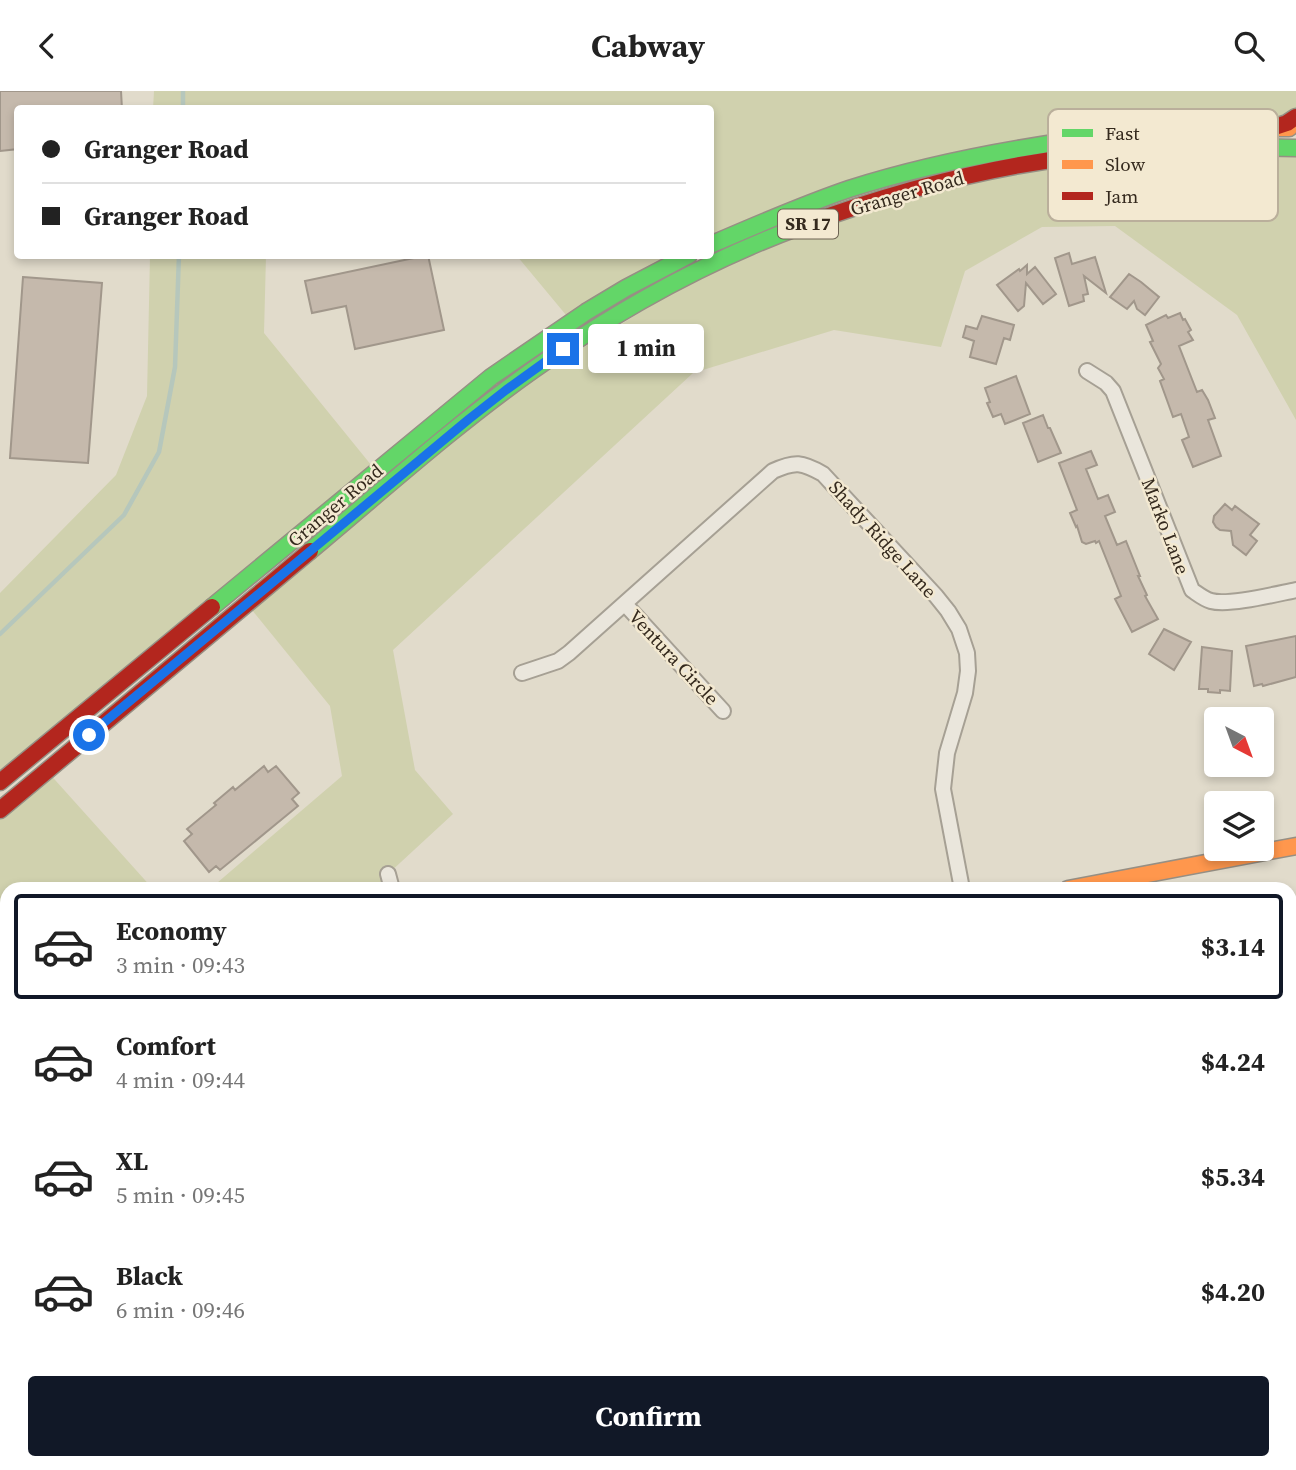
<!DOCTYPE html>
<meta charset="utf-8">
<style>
body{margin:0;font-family:"Source Serif 4",serif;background:#f2f2f2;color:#222;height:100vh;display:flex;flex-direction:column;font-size:26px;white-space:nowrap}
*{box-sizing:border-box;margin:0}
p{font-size:23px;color:#767676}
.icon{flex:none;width:38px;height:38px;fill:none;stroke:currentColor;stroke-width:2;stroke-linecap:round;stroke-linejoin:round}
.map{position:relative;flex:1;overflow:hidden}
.side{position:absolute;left:0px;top:791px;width:1297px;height:588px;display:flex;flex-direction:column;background:#fff;border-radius:21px 21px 0 0;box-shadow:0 4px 10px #0003}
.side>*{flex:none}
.hud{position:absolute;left:14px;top:14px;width:700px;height:154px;border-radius:7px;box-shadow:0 4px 10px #0003;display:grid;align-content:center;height:154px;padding:0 28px;background:#fff}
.needle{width:46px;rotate:139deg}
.controls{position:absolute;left:1204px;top:616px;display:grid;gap:14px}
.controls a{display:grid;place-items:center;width:70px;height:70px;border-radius:7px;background:#fff;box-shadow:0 4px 10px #0003;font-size:35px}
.end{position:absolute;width:32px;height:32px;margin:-16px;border:9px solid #1a73e8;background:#fff;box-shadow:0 0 0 4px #fff}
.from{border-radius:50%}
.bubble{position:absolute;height:49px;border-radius:7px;background:#fff;box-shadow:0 4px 10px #0003;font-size:23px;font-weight:700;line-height:49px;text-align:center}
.hud b{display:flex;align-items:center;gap:24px;height:66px;font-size:26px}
.hud b+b{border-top:2px solid #e0e0e0}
.hud i{width:18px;height:18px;background:#222}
ul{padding:12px 0 0;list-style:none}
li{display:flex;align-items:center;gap:21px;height:105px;margin:0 14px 10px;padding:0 14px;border:4px solid transparent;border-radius:7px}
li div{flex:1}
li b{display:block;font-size:26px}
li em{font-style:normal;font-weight:700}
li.active{border-color:#111827}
li>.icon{width:63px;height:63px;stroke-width:1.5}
.primary-button{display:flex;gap:14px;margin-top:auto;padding:14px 28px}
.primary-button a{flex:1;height:80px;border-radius:7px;background:#111827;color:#fff;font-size:28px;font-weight:700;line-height:80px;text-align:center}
header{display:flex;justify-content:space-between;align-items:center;height:91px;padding:0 28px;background:#fff;font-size:32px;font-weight:700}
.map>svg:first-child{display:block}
</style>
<header><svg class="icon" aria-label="back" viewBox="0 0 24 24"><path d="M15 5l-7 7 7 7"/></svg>Cabway<svg class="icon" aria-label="search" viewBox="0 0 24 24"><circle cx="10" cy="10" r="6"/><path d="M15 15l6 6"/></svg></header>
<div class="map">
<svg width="1296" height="1379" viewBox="0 0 1296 1379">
<rect width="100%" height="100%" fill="#e1dbcb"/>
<path fill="#e0dabc" d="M 1290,1177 L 1296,1186 L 1296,1379 L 187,1379 L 185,1372 L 1290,1372 Z"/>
<path fill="#d0d1ae" d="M 154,0 L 1296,0 L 1296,26 L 1195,37 L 711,154 L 710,18 L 153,18 Z
M 1296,57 L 1296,329 L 1237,224 L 1115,135 L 1042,136 L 965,180 L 941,256 L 834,239 L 693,282 L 393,559 L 415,679 L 453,723 L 388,783 L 392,798 L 210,798 L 342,685 L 330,615 L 247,513 L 469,328 L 732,164 L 991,80 Z
M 150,165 L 266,165 L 264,242 L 376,380 L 0,691 L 0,502 L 116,384 L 147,305 Z
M 517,165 L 689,165 L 571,230 Z
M 47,680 L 153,798 L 7,798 L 7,1010 L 0,1015 L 0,719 Z
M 1290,876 L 1296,876 L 1296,972 L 1290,976 Z
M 1296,1088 L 1296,1186 L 1290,1177 L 1290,1091 Z
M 113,1372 L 185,1372 L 187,1379 L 104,1379 Z"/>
<path fill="#cacaad" d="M 1296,962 L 1296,1088 L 1290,1091 L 1290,964 Z"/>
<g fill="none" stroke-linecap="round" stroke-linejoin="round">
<path stroke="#b6c7bc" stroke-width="4.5" d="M 183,18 L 183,0
M 0,543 L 124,424 L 159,361 L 175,276 L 179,164"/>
</g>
<path fill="#c5b9ac" stroke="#a1978b" stroke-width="2" d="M 0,0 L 121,0 L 122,18 L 18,18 L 18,58 L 0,60 Z
M 1069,162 L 1072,173 L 1095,166 L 1106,202 L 1084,185 L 1088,203 L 1083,204 L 1084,210 L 1069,215 L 1055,167 Z
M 428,164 L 444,239 L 355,258 L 346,215 L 312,222 L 305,190 Z
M 1027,174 L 1027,183 L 1035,176 L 1056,203 L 1043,213 L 1026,192 L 1024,215 L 1018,220 L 997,194 L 1019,178 L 1020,180 Z
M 1129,183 L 1141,191 L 1159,206 L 1145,224 L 1137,218 L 1134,210 L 1127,218 L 1110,206 Z
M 23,186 L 102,192 L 88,372 L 10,367 Z
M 1180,222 L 1183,229 L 1185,228 L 1191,239 L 1188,241 L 1193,249 L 1179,255 L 1197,301 L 1202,299 L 1208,309 L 1215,327 L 1208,329 L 1221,365 L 1193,376 L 1182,349 L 1189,346 L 1181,323 L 1173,326 L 1168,312 L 1160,290 L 1164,288 L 1158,277 L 1161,273 L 1150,251 L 1153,250 L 1146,234 L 1166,224 L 1168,227 Z
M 982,225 L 1014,234 L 1010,249 L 1004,247 L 996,273 L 970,266 L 974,250 L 963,246 L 966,235 L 977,238 Z
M 1016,285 L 1030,323 L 1005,333 L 1001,323 L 993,326 L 987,312 L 990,311 L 985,297 Z
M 1043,324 L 1048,337 L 1050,337 L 1061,362 L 1038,371 L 1023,332 Z
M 1091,360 L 1097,374 L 1086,378 L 1098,408 L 1108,404 L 1115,421 L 1105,425 L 1117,454 L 1126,450 L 1140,485 L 1138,485 L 1147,504 L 1145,505 L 1158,528 L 1132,541 L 1115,508 L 1121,505 L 1099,450 L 1096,452 L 1095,450 L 1086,453 L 1082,451 L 1077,435 L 1076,436 L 1070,422 L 1077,419 L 1059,372 Z
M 1225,413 L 1232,419 L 1235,415 L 1259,433 L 1250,444 L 1257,450 L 1246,464 L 1233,454 L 1231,440 L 1220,439 L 1216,436 L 1213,431 L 1214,425 Z
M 1164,538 L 1191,551 L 1174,579 L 1149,563 Z
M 1296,545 L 1296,586 L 1263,595 L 1262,593 L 1254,595 L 1246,555 Z
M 1202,556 L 1232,560 L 1230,600 L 1220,599 L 1220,602 L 1208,601 L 1208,598 L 1199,598 Z
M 264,675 L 268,681 L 276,675 L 299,702 L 292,708 L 298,715 L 220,779 L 216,775 L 209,781 L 184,750 L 192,743 L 187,738 L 216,714 L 214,712 L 233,696 L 235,699 Z"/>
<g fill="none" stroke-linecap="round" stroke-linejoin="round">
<defs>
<path id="street" d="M 1087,280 L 1106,292 L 1113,300 L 1192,499 C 1198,503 1204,508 1211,510 C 1229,515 1276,503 1296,499
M 625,513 L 723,620
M 522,582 L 558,570 L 569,562 L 773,380 C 795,370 802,371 823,383 L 936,505 L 948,520 L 959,538 L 967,562 L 968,580 L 965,602 L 947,662 L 943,698 L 962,798
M 388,783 L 392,798"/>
<path id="fast" d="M 1081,65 L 1125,60 L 1197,55 L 1296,57
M 710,154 C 756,134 802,114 849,98 C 943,68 1040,52 1138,41
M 310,460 C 383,399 455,334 533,279 C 616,220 708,169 804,134
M 212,516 L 491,286 L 586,221 L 626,197 L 689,164"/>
<path id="slow" d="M 1138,41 L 1214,37 L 1289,37
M 1068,798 L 1296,755
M 0,1232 L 7,1227"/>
<path id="jam" d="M 1272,37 L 1287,32 L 1296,26
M 804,134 C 893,101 986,76 1081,65
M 0,691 L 212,516
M 0,719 L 310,460"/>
</defs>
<use href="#street" stroke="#a6a094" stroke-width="18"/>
<use href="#fast" stroke="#968f84" stroke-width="19"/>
<use href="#slow" stroke="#968f84" stroke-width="19"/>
<use href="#jam" stroke="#968f84" stroke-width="19"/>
<use href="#street" stroke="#eae6dc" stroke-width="14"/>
<use href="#fast" stroke="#63d668" stroke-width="16"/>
<use href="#slow" stroke="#ff974d" stroke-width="16"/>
<use href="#jam" stroke="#b3261e" stroke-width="16"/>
</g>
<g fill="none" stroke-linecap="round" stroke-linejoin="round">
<path stroke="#1a73e8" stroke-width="9" d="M 89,644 L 469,328 L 506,299 L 563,258"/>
</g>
<g text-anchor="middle" stroke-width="5" stroke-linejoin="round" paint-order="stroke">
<rect fill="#f3e9d1" stroke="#6d6353" stroke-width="2" x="778" y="118.5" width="60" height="29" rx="5"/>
<g font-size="18" font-weight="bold" fill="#34291d">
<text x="808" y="139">SR 17</text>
</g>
<g font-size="19" fill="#34291d" stroke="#f3e9d1">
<text transform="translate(907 102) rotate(-16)" y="7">Granger Road</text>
<text transform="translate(335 414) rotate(-40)" y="7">Granger Road</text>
<text transform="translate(1166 435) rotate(69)" y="7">Marko Lane</text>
<text transform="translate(883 448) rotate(48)" y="7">Shady Ridge Lane</text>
<text transform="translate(674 566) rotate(47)" y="7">Ventura Circle</text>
</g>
</g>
<rect x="1048" y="18" width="230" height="112" rx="10" fill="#f3e9d1" stroke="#baaf9b" stroke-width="2"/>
<rect x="1062" y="38" width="31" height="8" fill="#63d668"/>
<rect x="1062" y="69" width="31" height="9" fill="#ff974d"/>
<rect x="1062" y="101" width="31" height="8" fill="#b3261e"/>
<g font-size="19" fill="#34291d">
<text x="1105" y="49">Fast</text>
<text x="1105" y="80">Slow</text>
<text x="1105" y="112">Jam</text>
</g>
</svg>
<div class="controls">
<a><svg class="needle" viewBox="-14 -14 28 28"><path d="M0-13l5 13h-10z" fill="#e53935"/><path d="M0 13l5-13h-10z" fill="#767676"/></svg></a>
<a><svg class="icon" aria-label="layers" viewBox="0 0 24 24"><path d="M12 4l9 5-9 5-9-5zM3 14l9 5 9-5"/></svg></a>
</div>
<i class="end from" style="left:89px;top:644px"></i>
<i class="end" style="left:563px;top:258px"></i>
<div class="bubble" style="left:588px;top:233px;width:116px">1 min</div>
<div class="hud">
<b><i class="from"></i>Granger Road</b>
<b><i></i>Granger Road</b>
</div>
<section class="side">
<ul>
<li class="active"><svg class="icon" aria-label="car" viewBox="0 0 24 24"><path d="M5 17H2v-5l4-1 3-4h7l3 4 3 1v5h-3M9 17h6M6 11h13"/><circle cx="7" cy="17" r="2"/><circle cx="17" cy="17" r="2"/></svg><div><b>Economy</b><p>3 min · 09:43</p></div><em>$3.14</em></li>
<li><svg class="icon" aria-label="car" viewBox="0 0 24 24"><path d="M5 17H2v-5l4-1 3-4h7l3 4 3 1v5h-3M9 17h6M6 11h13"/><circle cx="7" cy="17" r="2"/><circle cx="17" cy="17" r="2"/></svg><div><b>Comfort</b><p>4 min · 09:44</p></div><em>$4.24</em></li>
<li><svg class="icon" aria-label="car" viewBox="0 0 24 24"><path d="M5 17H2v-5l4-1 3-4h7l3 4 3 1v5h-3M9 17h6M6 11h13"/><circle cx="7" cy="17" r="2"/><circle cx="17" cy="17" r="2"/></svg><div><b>XL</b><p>5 min · 09:45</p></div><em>$5.34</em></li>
<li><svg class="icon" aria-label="car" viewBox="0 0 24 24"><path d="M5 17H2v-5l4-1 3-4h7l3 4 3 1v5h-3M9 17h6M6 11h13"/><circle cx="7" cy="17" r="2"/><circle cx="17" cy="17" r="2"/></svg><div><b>Black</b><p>6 min · 09:46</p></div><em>$4.20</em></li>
</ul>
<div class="primary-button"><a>Confirm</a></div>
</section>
</div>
